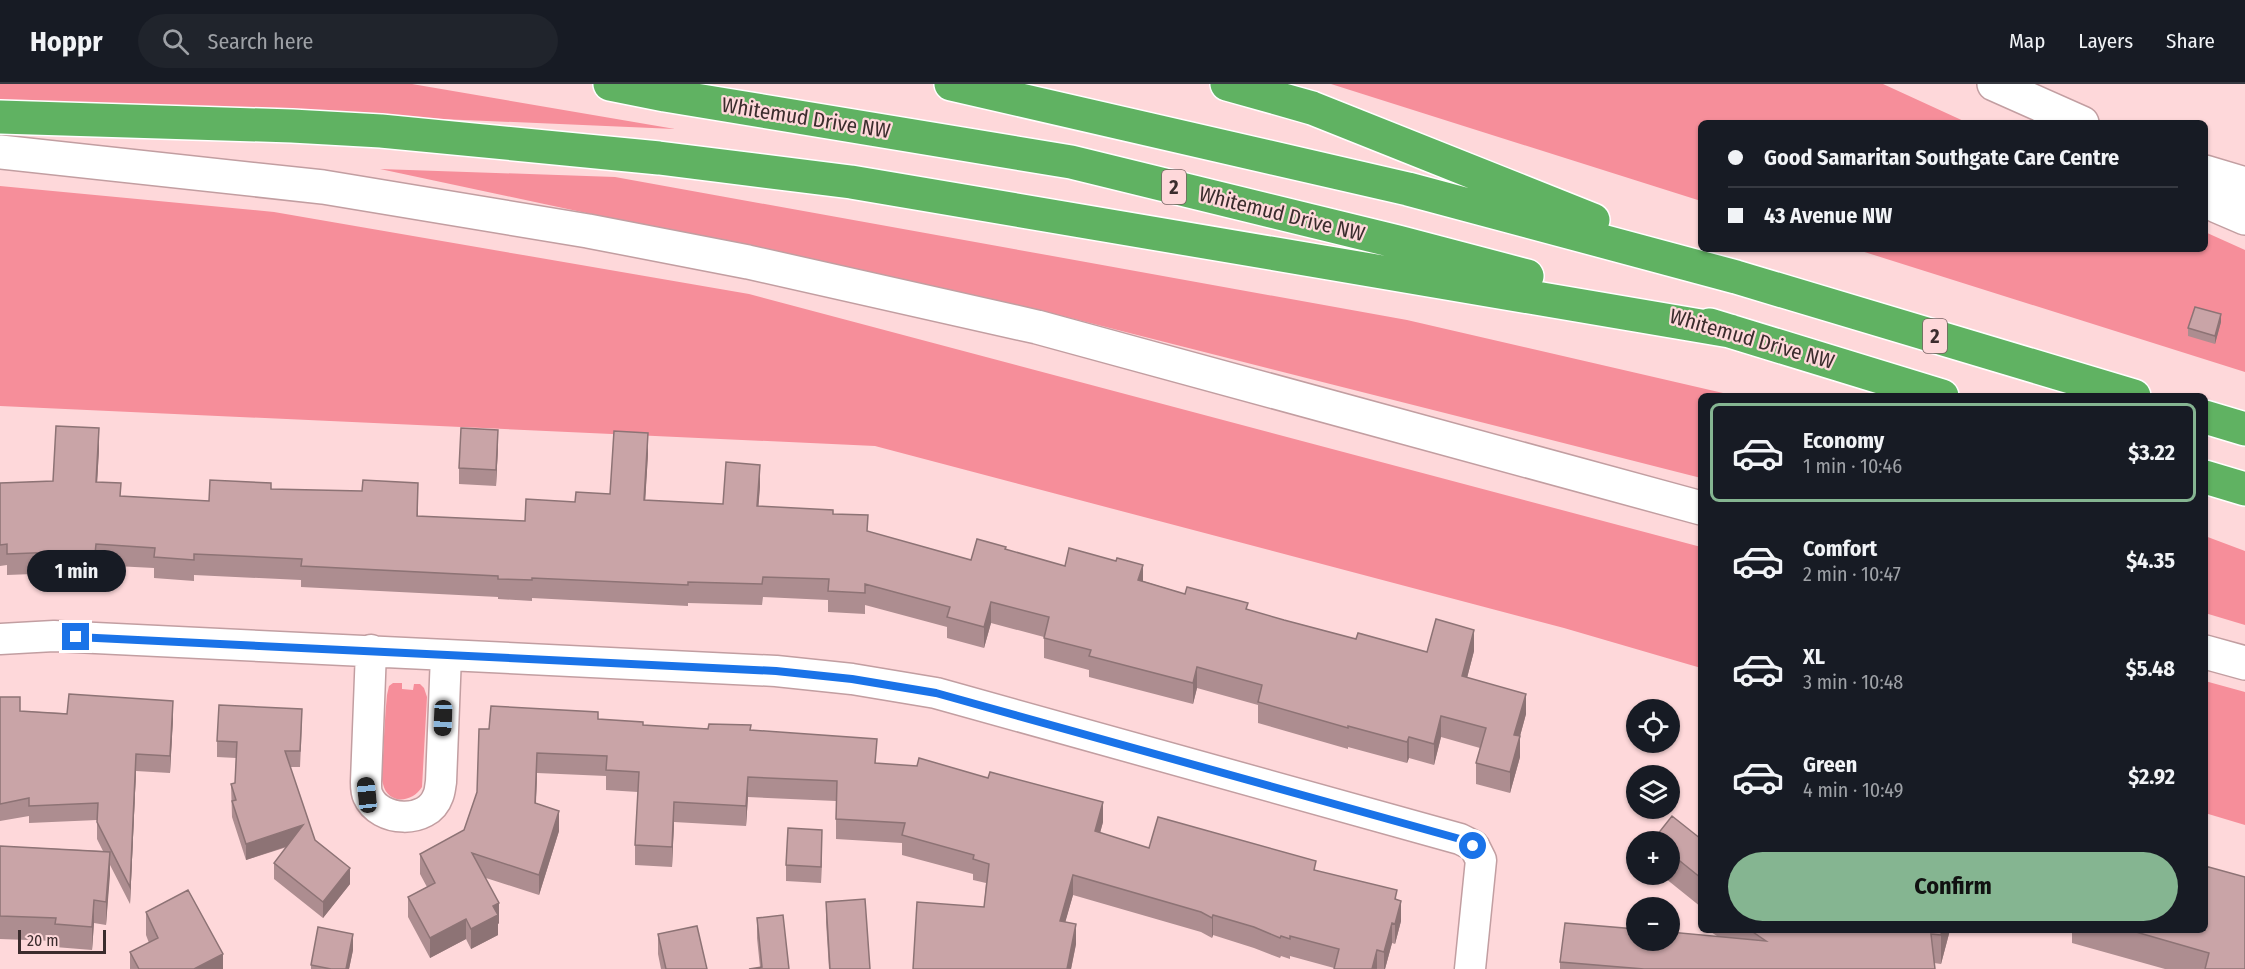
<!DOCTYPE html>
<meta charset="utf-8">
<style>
body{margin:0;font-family:"Fira Sans Condensed",sans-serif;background:#20242c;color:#f1f3f6;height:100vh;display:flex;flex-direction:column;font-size:22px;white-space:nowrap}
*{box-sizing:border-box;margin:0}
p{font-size:20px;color:#9ea1a6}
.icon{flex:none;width:33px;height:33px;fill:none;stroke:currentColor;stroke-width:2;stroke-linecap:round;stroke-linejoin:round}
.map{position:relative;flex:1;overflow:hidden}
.sheet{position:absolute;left:1698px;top:309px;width:510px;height:540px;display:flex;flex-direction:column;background:#171b24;border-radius:9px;box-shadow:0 2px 4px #0004}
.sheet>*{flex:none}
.guide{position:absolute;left:1698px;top:36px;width:510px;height:132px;border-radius:9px;box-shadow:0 2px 4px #0004;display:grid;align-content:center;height:132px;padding:0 30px;background:#171b24}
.fabs{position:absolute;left:1626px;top:615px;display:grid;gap:12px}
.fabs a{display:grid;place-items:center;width:54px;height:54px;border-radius:50%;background:#171b24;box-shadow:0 2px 4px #0004;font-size:30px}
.scale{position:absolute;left:18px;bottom:15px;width:88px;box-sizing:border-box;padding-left:6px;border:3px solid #3b2c2d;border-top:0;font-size:16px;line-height:21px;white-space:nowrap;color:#3b2c2d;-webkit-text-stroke:4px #fed8da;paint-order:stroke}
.end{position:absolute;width:27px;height:27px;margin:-14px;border:8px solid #1a73e8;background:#fff;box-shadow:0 0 0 3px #fff}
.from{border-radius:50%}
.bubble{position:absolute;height:42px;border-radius:21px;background:#171b24;box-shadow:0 2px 4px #0004;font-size:20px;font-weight:700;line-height:42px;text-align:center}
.car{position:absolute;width:18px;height:36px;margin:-18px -9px;border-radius:8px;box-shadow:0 0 4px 2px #0007;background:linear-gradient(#222 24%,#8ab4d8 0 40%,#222 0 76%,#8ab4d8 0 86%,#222 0)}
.guide b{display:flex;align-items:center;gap:21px;height:57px;font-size:22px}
.guide b+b{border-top:2px solid #363941}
.guide i{width:15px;height:15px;background:#f1f3f6}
ul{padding:10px 0 0;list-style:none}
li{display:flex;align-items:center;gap:18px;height:99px;margin:0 12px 9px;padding:0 18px;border:3px solid transparent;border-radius:9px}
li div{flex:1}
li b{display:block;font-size:22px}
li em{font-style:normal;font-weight:700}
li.current{border-color:#85b591}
li>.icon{width:54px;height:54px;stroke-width:1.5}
.button{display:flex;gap:12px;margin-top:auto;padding:12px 30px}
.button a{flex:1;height:69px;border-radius:36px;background:#85b591;color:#111;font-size:24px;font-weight:700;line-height:69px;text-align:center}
header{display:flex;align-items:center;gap:36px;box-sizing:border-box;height:84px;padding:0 30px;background:#171b24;border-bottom:2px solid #363941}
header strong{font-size:28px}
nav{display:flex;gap:33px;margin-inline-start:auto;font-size:21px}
.search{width:420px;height:54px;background:#20242c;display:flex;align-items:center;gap:15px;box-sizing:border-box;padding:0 21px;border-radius:33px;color:#9ea1a6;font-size:22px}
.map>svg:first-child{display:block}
</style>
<header>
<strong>Hoppr</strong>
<div class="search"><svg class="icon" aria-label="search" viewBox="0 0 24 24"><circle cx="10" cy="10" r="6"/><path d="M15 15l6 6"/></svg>Search here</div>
<nav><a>Map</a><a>Layers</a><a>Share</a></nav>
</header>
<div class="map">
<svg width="2245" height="885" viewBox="0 0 2245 885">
<rect width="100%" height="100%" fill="#fed8da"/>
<path fill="#f68e9a" d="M 0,0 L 412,0 L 675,45 L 0,16 Z
M 1331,0 L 1883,0 L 1968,39 L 1701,39 L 1701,117 Z
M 380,85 L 615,93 L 1407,236 L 1736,312 L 1701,312 L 1701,394 L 1031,224 Z
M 0,102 L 274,128 L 749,210 L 1701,463 L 1701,584 L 1564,544 L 875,362 L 0,322 Z
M 2205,148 L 2245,166 L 2245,288 L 1855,165 L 2205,165 Z
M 2205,452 L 2245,467 L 2245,541 L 2205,529 Z
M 2205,597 L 2245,608 L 2245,741 L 2205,729 Z
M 393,599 L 402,599 L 402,605 L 413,606 L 414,600 L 420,600 L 424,604 L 427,613 L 422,703 C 412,719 388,721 383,700 C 380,692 383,681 383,672 C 384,652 385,631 387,611 L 389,602 Z"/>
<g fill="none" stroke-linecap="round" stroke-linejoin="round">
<defs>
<path id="minor" d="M 0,555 L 54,552 L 776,587 L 852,595 L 936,609 L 1460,755 L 1474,762 L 1481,776 L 1470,885
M 371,566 L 366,698 C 366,702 366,708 368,712 C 379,738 428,741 438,712 C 440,708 440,703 441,698 L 446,571"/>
<path id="tertiary" d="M 1994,0 L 2082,39
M 0,68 L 323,103 L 588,147 L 748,178 L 1037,243 L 1701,424
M 2205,88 L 2245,100
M 2205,111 L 2217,122 L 2245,134
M 2205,568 L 2245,579"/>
<path id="motorway" d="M 610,0 L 665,11 L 1071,78 L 1398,158 L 1527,192
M 951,0 L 1408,105 L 1736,193 L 2134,312
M 1227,0 L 1312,24 L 1593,136
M 0,33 L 292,42 L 381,47 L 659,74 L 851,98 L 1730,247
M 1710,241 L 1942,312
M 2205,333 L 2245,345
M 2205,393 L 2245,405"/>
</defs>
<use href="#minor" stroke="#c29ea1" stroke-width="33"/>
<use href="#tertiary" stroke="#c29ea1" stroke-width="36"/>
<use href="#motorway" stroke="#fff" stroke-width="36"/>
<use href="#minor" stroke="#fff" stroke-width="30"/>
<use href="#tertiary" stroke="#fff" stroke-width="33"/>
<use href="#motorway" stroke="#60b262" stroke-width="33"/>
</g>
<path fill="#ad8d90" d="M 2221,238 L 2215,260 L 2188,252 L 2188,244 Z
M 498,362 L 496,402 L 459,400 L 459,384 Z
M 99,365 L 97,398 L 121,412 L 209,417 L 271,405 L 418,420 L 418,432 L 525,437 L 575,418 L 610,410 L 648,370 L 645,416 L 723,420 L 760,402 L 758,422 L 833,430 L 868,448 L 971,476 L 1006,466 L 1065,482 L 1143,497 L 1185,510 L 1356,555 L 1427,568 L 1474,567 L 1467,594 L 1526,630 L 1520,652 L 1520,673 L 1510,709 L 1476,700 L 1476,679 L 1480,664 L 1441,653 L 1434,681 L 1409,674 L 1407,679 L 1348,663 L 1348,665 L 1258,639 L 1258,621 L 1197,604 L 1193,620 L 1089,593 L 1089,586 L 1044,574 L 1044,553 L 991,539 L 984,564 L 947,554 L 947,543 L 865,521 L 865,530 L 828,528 L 828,516 L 763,513 L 762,521 L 688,519 L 688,522 L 532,514 L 532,517 L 498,515 L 498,513 L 301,503 L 301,496 L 194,491 L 194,497 L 154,494 L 154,484 L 96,481 L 95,491 L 59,489 L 7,491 L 7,481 L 0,482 L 0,399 L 53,397 Z
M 0,613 L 20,627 L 173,634 L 170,689 L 136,687 L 130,820 L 110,781 L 106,841 L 94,839 L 92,866 L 55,863 L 55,857 L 0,855 L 0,762 L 103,767 L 97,755 L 97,736 L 29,739 L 29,732 L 0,737 Z
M 598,635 L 643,642 L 751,646 L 1103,738 L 1100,749 L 1149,764 L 1316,786 L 1397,816 L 1401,837 L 1395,860 L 1392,859 L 1385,885 L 1334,885 L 1334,884 L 1290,872 L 1290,875 L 1281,872 L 1280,874 L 1254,864 L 1213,851 L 1212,854 L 1201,848 L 1073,811 L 1065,838 L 1076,860 L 1071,885 L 913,885 L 984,823 L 986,799 L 973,796 L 973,790 L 902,771 L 902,759 L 836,755 L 836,717 L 748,713 L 746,742 L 674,738 L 672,783 L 635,781 L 635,761 L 638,708 L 606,706 L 606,692 L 537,689 L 536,719 L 559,747 L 539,811 L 486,794 L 499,839 L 498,840 L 498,851 L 471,865 L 466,855 L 430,874 L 408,833 L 408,813 L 427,803 L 420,790 L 420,770 L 464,746 L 477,708 L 489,645 Z
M 302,640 L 300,683 L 290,683 L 315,756 L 350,800 L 323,834 L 274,795 L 274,779 L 287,763 L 246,776 L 232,733 L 231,700 L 235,699 L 236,674 L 217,673 L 217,657 Z
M 1701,755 L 1701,823 L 1660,790 L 1670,790 L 1670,758 L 1653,758 L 1653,756 Z
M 822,762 L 821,799 L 786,797 L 786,781 Z
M 826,818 L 870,885 L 829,885 L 826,838 Z
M 146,828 L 223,885 L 130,885 L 130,868 L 149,859 L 146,851 Z
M 757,834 L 789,885 L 760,883 L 757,854 Z
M 1708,846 L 1950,846 L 1941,880 L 1934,879 L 1935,885 L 1560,885 L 1560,878 L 1717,852 Z
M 2072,846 L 2205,846 L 2245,885 L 2165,885 L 2072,859 Z
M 658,850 L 707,885 L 661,885 L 658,870 Z
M 353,866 L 349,885 L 311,885 L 311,881 Z"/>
<path fill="#8d7375" d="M 2221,230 L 2221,238 L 2215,260 L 2215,252 Z
M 99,344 L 99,365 L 96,419 L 96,398 Z
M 498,346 L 498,362 L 496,402 L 496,386 Z
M 648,349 L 648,370 L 644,437 L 644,416 Z
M 760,381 L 760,402 L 757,443 L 757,422 Z
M 418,399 L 418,420 L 417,453 L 417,432 Z
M 1143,481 L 1143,502 L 1138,496 Z
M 991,518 L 991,539 L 984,564 L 984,543 Z
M 1474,546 L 1474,567 L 1462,613 L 1462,592 Z
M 1197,583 L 1197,604 L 1193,620 L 1193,599 Z
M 1526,610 L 1526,630 L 1520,652 L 1520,673 L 1510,709 L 1510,688 L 1514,651 Z
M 173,617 L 173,634 L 170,689 L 170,672 Z
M 1441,632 L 1441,653 L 1434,681 L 1434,660 Z
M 1409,653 L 1409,674 L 1407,679 L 1407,658 Z
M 537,669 L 537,689 L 535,739 L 535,719 Z
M 136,670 L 136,687 L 130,820 L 130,803 Z
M 748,693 L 748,713 L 746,742 L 746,722 Z
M 674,718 L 674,738 L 672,783 L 672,763 Z
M 1103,718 L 1103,738 L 1095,767 L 1095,747 Z
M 559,727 L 559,747 L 539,811 L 539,791 Z
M 303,741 L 303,757 L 246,776 L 246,760 Z
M 822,746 L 822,762 L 821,799 L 821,783 Z
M 110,768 L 110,791 L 106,841 L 106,818 Z
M 350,784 L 350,800 L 323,834 L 323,818 Z
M 1073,791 L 1073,811 L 1060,857 L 1060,837 Z
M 94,816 L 94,839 L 92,866 L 92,843 Z
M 1401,817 L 1401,837 L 1395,860 L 1395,840 Z
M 499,819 L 499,839 L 498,840 L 498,851 L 471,865 L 471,845 L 493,822 Z
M 1213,831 L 1213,851 L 1212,854 L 1212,834 Z
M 466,835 L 466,855 L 430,874 L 430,854 Z
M 1392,839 L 1392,859 L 1385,885 L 1384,885 L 1384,868 Z
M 1076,840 L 1076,860 L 1071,885 L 1067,885 Z
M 1942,846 L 1950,846 L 1941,880 L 1941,851 Z
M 353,850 L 353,866 L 349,885 L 346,885 Z
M 1377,866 L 1377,885 L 1372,885 Z
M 223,870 L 223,885 L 194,885 Z"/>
<path fill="#c9a4a7" stroke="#8d7375" stroke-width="1.5" d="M 2195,223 L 2221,230 L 2215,252 L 2188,244 Z
M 56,342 L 99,344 L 96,398 L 121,399 L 120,412 L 209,417 L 210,396 L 271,399 L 271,405 L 362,407 L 363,396 L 418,399 L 417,432 L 525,437 L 526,415 L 575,418 L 576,408 L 610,410 L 614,347 L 648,349 L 644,416 L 723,420 L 726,378 L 760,381 L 757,422 L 833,426 L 833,430 L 868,431 L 867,447 L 971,476 L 977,455 L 1006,463 L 1005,465 L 1065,482 L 1069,464 L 1116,477 L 1117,474 L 1143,481 L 1138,496 L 1185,510 L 1187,503 L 1248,519 L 1246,525 L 1284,536 L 1356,555 L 1358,549 L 1427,568 L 1436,535 L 1474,546 L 1462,592 L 1526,610 L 1514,651 L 1520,652 L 1510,688 L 1476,679 L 1486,644 L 1441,632 L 1434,660 L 1409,653 L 1407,658 L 1348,642 L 1348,644 L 1258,618 L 1262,601 L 1197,583 L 1193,599 L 1089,572 L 1091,566 L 1044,554 L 1049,533 L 991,518 L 984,543 L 947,533 L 950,523 L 865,500 L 865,509 L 828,507 L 829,495 L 763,493 L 762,500 L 688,498 L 688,501 L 532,494 L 532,496 L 498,495 L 498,492 L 301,482 L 302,475 L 194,470 L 194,476 L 154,473 L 155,464 L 96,460 L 95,470 L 59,468 L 7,470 L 7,460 L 0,461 L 0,399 L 53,397 Z
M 461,344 L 498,346 L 496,386 L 459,384 Z
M 69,610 L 173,617 L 170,672 L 136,670 L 130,803 L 97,738 L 98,719 L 29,722 L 29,714 L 0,720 L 0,613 L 20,613 L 20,627 L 67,630 Z
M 219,621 L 302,625 L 300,667 L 285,667 L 315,756 L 350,784 L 323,818 L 274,779 L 303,741 L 246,760 L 232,717 L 236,716 L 231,700 L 235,699 L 237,658 L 217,657 Z
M 491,622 L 598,628 L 598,635 L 643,638 L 643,641 L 708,645 L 709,640 L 751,641 L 750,646 L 877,655 L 875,679 L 917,682 L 919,674 L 988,694 L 990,688 L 1103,718 L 1095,747 L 1149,764 L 1158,733 L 1316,777 L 1314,786 L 1397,806 L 1395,815 L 1401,817 L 1395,840 L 1392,839 L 1384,868 L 1377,866 L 1372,885 L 1334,885 L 1339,865 L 1290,852 L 1290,855 L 1281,852 L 1280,854 L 1254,843 L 1213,831 L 1212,834 L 1201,828 L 1073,791 L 1060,837 L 1076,840 L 1067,885 L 913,885 L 917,818 L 984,823 L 989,780 L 973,775 L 974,771 L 902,751 L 905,739 L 836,735 L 837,697 L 748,693 L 746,722 L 674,718 L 672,763 L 635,761 L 639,688 L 606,686 L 607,672 L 537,669 L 535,719 L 559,727 L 539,791 L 472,769 L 499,819 L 493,822 L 498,831 L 471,845 L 466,835 L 430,854 L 408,813 L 435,799 L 420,770 L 464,746 L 477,708 L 479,645 L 489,645 Z
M 1672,732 L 1701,755 L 1701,794 L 1670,769 L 1670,758 L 1654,758 L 1653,756 Z
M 788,744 L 822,746 L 821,783 L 786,781 Z
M 0,762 L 110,768 L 106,818 L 94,816 L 92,843 L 55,840 L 56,834 L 0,832 Z
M 2205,782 L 2245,793 L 2245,885 L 2205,885 L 2209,869 L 2129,846 L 2205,846 Z
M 188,806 L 223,870 L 194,885 L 139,885 L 130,868 L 158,854 L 146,828 Z
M 865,815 L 870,885 L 830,885 L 826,818 Z
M 783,831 L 789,885 L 749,885 L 762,883 L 757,834 Z
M 1565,839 L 1636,845 L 1636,856 L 1670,856 L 1670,848 L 1766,857 L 1750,846 L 1942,846 L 1941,851 L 1931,850 L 1935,885 L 1644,885 L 1560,878 Z
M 697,842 L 707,885 L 666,885 L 658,850 Z
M 318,843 L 353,850 L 346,885 L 331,885 L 311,881 Z"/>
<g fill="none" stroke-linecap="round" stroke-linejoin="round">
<path stroke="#1a73e8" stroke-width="8" d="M 76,553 L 776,587 L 852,595 L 936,609 L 1460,755 L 1473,762"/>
</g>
<g text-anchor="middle" stroke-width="4.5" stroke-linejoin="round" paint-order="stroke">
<g fill="#fed8da" stroke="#766061" stroke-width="1.5">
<rect x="1162" y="86" width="24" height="34" rx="4.5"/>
<rect x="1923" y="235" width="24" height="34" rx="4.5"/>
</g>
<g font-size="20" font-weight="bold" fill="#3b2c2d">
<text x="1174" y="110">2</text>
<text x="1935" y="259">2</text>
</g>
<g font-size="21" fill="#3b2c2d" stroke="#fed8da">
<text transform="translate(806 34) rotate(9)" y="7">Whitemud Drive NW</text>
<text transform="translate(1282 130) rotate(14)" y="7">Whitemud Drive NW</text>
<text transform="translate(1752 255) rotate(16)" y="7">Whitemud Drive NW</text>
</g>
</g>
</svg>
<div class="fabs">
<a><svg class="icon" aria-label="locate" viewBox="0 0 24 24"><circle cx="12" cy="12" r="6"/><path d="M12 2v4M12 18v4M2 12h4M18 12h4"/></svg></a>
<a><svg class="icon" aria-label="layers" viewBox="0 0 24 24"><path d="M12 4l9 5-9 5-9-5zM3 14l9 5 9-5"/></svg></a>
<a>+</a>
<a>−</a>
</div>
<div class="scale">20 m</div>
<i class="end from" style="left:1473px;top:762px"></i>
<i class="end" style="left:76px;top:553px"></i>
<div class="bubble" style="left:27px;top:466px;width:99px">1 min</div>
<i class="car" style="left:443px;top:634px;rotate:182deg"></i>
<i class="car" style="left:367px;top:711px;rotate:354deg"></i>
<div class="guide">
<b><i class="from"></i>Good Samaritan Southgate Care Centre</b>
<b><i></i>43 Avenue NW</b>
</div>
<section class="sheet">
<ul>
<li class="current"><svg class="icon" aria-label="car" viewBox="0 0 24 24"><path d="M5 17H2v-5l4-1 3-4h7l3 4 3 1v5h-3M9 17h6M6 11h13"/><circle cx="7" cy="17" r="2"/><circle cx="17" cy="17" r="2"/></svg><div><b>Economy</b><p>1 min · 10:46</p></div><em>$3.22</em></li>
<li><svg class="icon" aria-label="car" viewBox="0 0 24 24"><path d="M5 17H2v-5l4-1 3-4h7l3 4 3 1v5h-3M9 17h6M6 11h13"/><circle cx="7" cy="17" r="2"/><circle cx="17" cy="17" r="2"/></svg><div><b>Comfort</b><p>2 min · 10:47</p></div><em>$4.35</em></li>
<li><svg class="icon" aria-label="car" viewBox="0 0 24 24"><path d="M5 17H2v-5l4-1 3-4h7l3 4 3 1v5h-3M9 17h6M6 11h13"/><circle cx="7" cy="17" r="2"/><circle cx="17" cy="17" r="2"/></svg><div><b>XL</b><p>3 min · 10:48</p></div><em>$5.48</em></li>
<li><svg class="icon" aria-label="car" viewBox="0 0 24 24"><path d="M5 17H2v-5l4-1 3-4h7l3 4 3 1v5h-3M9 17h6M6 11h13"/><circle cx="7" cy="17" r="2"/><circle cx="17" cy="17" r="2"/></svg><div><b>Green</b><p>4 min · 10:49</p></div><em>$2.92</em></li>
</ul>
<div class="button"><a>Confirm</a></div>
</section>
</div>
